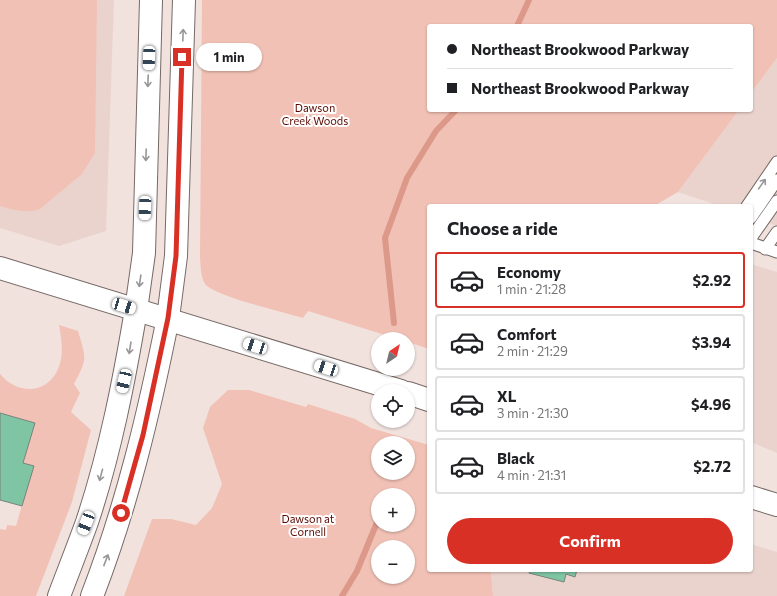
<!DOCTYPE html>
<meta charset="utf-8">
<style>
body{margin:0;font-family:Commissioner,sans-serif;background:#f2f2f2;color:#202124;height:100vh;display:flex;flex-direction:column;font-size:15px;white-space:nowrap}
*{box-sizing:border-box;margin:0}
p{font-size:13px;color:#757577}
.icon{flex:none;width:22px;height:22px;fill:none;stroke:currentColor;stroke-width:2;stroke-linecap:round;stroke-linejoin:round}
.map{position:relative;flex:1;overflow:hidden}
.drawer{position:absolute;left:427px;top:204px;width:326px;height:368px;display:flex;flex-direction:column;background:#fff;border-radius:4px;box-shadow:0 1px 3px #0004}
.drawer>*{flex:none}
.guide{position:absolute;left:427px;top:24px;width:326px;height:88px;border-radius:4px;box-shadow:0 1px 3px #0004;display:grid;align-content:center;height:88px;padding:0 20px;background:#fff}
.needle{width:26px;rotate:35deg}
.fabs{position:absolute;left:371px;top:332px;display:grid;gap:8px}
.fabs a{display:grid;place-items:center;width:44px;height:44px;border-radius:50%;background:#fff;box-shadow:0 1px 3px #0004;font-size:20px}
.end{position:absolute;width:18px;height:18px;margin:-9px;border:5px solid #d93025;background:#fff;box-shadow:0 0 0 2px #fff}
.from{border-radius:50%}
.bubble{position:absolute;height:28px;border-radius:14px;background:#fff;box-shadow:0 1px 3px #0004;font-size:13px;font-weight:700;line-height:28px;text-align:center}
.car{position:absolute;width:12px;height:24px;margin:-12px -6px;border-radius:5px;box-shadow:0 0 3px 1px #0007;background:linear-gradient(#fff 24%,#345 0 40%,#fff 0 76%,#345 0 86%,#fff 0)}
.guide b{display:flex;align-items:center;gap:14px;height:38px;font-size:15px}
.guide b+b{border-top:1px solid #e0e0e0}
.guide i{width:10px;height:10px;background:#202124}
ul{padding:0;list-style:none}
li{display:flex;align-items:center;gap:12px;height:56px;margin:0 8px 6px;padding:0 12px;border:2px solid #e0e0e0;border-radius:4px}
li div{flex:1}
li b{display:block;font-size:15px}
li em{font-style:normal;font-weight:700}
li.current{border-color:#d93025}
li>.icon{width:36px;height:36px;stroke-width:1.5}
h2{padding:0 20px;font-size:18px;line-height:48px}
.button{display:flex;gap:8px;margin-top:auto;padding:8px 20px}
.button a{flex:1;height:46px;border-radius:24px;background:#d93025;color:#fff;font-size:16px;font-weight:700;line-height:46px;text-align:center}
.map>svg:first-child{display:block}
</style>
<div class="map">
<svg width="777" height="596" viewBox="0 0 777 596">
<rect width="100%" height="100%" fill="#f1e2de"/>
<path fill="#ebd3cd" d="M 0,0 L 114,0 L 106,231 L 59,246 L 0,228 Z
M 777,58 L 777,226 L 751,217 L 751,206 L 720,206 L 678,192 L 739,110 L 751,110 L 751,93 Z
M 751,264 L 777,272 L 777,453 L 751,442 Z
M 751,544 L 777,552 L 777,596 L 493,596 L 491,570 L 751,570 Z"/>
<path fill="#f2c1b5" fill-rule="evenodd" d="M 0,0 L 97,0 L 95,153 L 82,174 L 40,209 C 28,214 13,210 0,206 Z
M 202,0 L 777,0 L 777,58 L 751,93 L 751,26 L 429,26 L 429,110 L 739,110 L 678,192 L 654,206 L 429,206 L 429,349 L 408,342 L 408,339 L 398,339 L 308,311 L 303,318 C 283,312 218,297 206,285 C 200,277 201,267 200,258 Z
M 59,325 L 78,331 C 86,359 88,358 74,384 L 80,393 L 71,412 L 91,430 L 72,502 L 36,596 L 0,596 L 0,529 L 6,530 L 7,525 L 16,526 L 33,466 L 23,463 L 35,423 L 0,413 L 0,374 C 21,399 55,392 61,359 C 63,348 61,336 59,325 Z
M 228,390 L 249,390 L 306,407 L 308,404 L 355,419 L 371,428 L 429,445 L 429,570 L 491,570 L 493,596 L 124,596 L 152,519 L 171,519 L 196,525 L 212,508 L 222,484 L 203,428 L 210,407 ZM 378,443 L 408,443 L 408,473 L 378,473 ZM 378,495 L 408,495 L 408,525 L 378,525 ZM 378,547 L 408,547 L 408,577 L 378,577 Z"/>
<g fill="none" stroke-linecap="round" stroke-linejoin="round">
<path stroke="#dc9989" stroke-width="6" d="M 517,26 L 529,0
M 394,323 L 385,238 L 407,178 L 436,131 L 456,110
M 342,596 L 357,571 L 378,520"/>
</g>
<path fill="#7fc5a4" stroke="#77837d" d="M 0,413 L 35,423 L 23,463 L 34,466 L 22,506 L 0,500 Z
M 530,570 L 577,570 L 575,577 L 566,574 L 564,582 L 529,573 Z"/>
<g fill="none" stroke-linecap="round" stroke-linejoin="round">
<defs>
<path id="lane" d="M 747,206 L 777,162
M 751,218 L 777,180
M 751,238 L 777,201
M 751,243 L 777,252
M 765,249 L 777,232"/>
<path id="secondary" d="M 59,596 C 68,572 78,547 87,522 C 110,453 124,381 136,310
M 92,596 C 127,506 149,413 168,318"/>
<path id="primary" d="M 136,310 L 144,253 L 151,0
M 168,318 L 176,256 L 184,0"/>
<path id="highway" d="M 0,268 L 401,391
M 408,393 L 429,400
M 751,497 L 777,505"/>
</defs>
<use href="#lane" stroke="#766966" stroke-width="13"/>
<use href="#secondary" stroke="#766966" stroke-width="24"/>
<use href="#primary" stroke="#766966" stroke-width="24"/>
<use href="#highway" stroke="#766966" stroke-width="24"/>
<use href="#lane" stroke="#fff" stroke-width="11"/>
<use href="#secondary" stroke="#fff" stroke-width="22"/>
<use href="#primary" stroke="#fff" stroke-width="22"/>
<use href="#highway" stroke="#fff" stroke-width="22"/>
</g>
<defs><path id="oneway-shaft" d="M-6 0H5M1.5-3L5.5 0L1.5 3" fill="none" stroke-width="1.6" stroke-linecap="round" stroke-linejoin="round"/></defs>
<g stroke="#989696">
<use href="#oneway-shaft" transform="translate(183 35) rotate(-88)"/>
<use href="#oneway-shaft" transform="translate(148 81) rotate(92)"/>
<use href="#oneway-shaft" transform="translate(146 155) rotate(92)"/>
<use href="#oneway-shaft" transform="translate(762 184) rotate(-55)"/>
<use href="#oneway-shaft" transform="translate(140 281) rotate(98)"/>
<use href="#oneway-shaft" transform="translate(130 348) rotate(99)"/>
<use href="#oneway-shaft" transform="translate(101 475) rotate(105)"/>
<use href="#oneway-shaft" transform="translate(106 560) rotate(-69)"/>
</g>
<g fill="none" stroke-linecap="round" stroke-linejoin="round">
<path stroke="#d93025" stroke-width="5" d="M 121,513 L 143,435 L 168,318 L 176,256 L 182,57"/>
</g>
<g text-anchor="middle" stroke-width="4" stroke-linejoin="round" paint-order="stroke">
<g font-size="11" fill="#5b0900" stroke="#fff">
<text x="315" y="112">Dawson<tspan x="315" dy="13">Creek Woods</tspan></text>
<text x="308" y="523">Dawson at<tspan x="308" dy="13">Cornell</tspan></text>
</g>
</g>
</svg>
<div class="fabs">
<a><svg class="needle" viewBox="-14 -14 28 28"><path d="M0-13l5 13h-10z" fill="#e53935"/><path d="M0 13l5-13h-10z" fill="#757577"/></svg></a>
<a><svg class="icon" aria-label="locate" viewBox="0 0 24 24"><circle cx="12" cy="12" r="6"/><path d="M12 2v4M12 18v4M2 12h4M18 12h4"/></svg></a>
<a><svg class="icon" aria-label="layers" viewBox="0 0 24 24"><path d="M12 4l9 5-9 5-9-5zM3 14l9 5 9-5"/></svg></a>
<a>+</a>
<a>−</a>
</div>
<i class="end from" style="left:121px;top:513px"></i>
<i class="end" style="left:182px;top:57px"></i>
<div class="bubble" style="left:196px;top:43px;width:66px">1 min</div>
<i class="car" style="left:149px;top:58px;rotate:182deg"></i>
<i class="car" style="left:145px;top:208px;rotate:182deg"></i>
<i class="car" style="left:124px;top:306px;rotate:107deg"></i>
<i class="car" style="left:255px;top:346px;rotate:288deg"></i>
<i class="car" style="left:326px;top:368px;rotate:288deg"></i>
<i class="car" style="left:124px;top:381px;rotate:193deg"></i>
<i class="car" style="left:86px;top:523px;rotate:201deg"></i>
<div class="guide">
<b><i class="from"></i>Northeast Brookwood Parkway</b>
<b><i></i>Northeast Brookwood Parkway</b>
</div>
<section class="drawer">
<h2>Choose a ride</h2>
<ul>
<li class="current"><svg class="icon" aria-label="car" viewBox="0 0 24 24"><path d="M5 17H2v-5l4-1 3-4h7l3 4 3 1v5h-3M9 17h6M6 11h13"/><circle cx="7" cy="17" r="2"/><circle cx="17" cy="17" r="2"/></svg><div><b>Economy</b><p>1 min · 21:28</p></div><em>$2.92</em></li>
<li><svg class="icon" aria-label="car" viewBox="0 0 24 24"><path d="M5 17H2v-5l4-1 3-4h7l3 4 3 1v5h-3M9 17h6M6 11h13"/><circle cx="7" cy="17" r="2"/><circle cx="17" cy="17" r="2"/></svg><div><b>Comfort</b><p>2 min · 21:29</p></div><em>$3.94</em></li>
<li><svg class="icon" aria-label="car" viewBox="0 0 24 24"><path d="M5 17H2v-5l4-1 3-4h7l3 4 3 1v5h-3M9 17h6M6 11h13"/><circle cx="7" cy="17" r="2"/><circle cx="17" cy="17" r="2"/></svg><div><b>XL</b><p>3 min · 21:30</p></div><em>$4.96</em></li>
<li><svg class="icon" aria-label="car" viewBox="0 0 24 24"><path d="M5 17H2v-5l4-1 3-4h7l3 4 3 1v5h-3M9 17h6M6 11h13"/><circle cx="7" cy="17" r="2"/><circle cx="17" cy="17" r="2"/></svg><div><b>Black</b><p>4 min · 21:31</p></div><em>$2.72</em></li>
</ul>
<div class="button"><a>Confirm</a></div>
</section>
</div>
